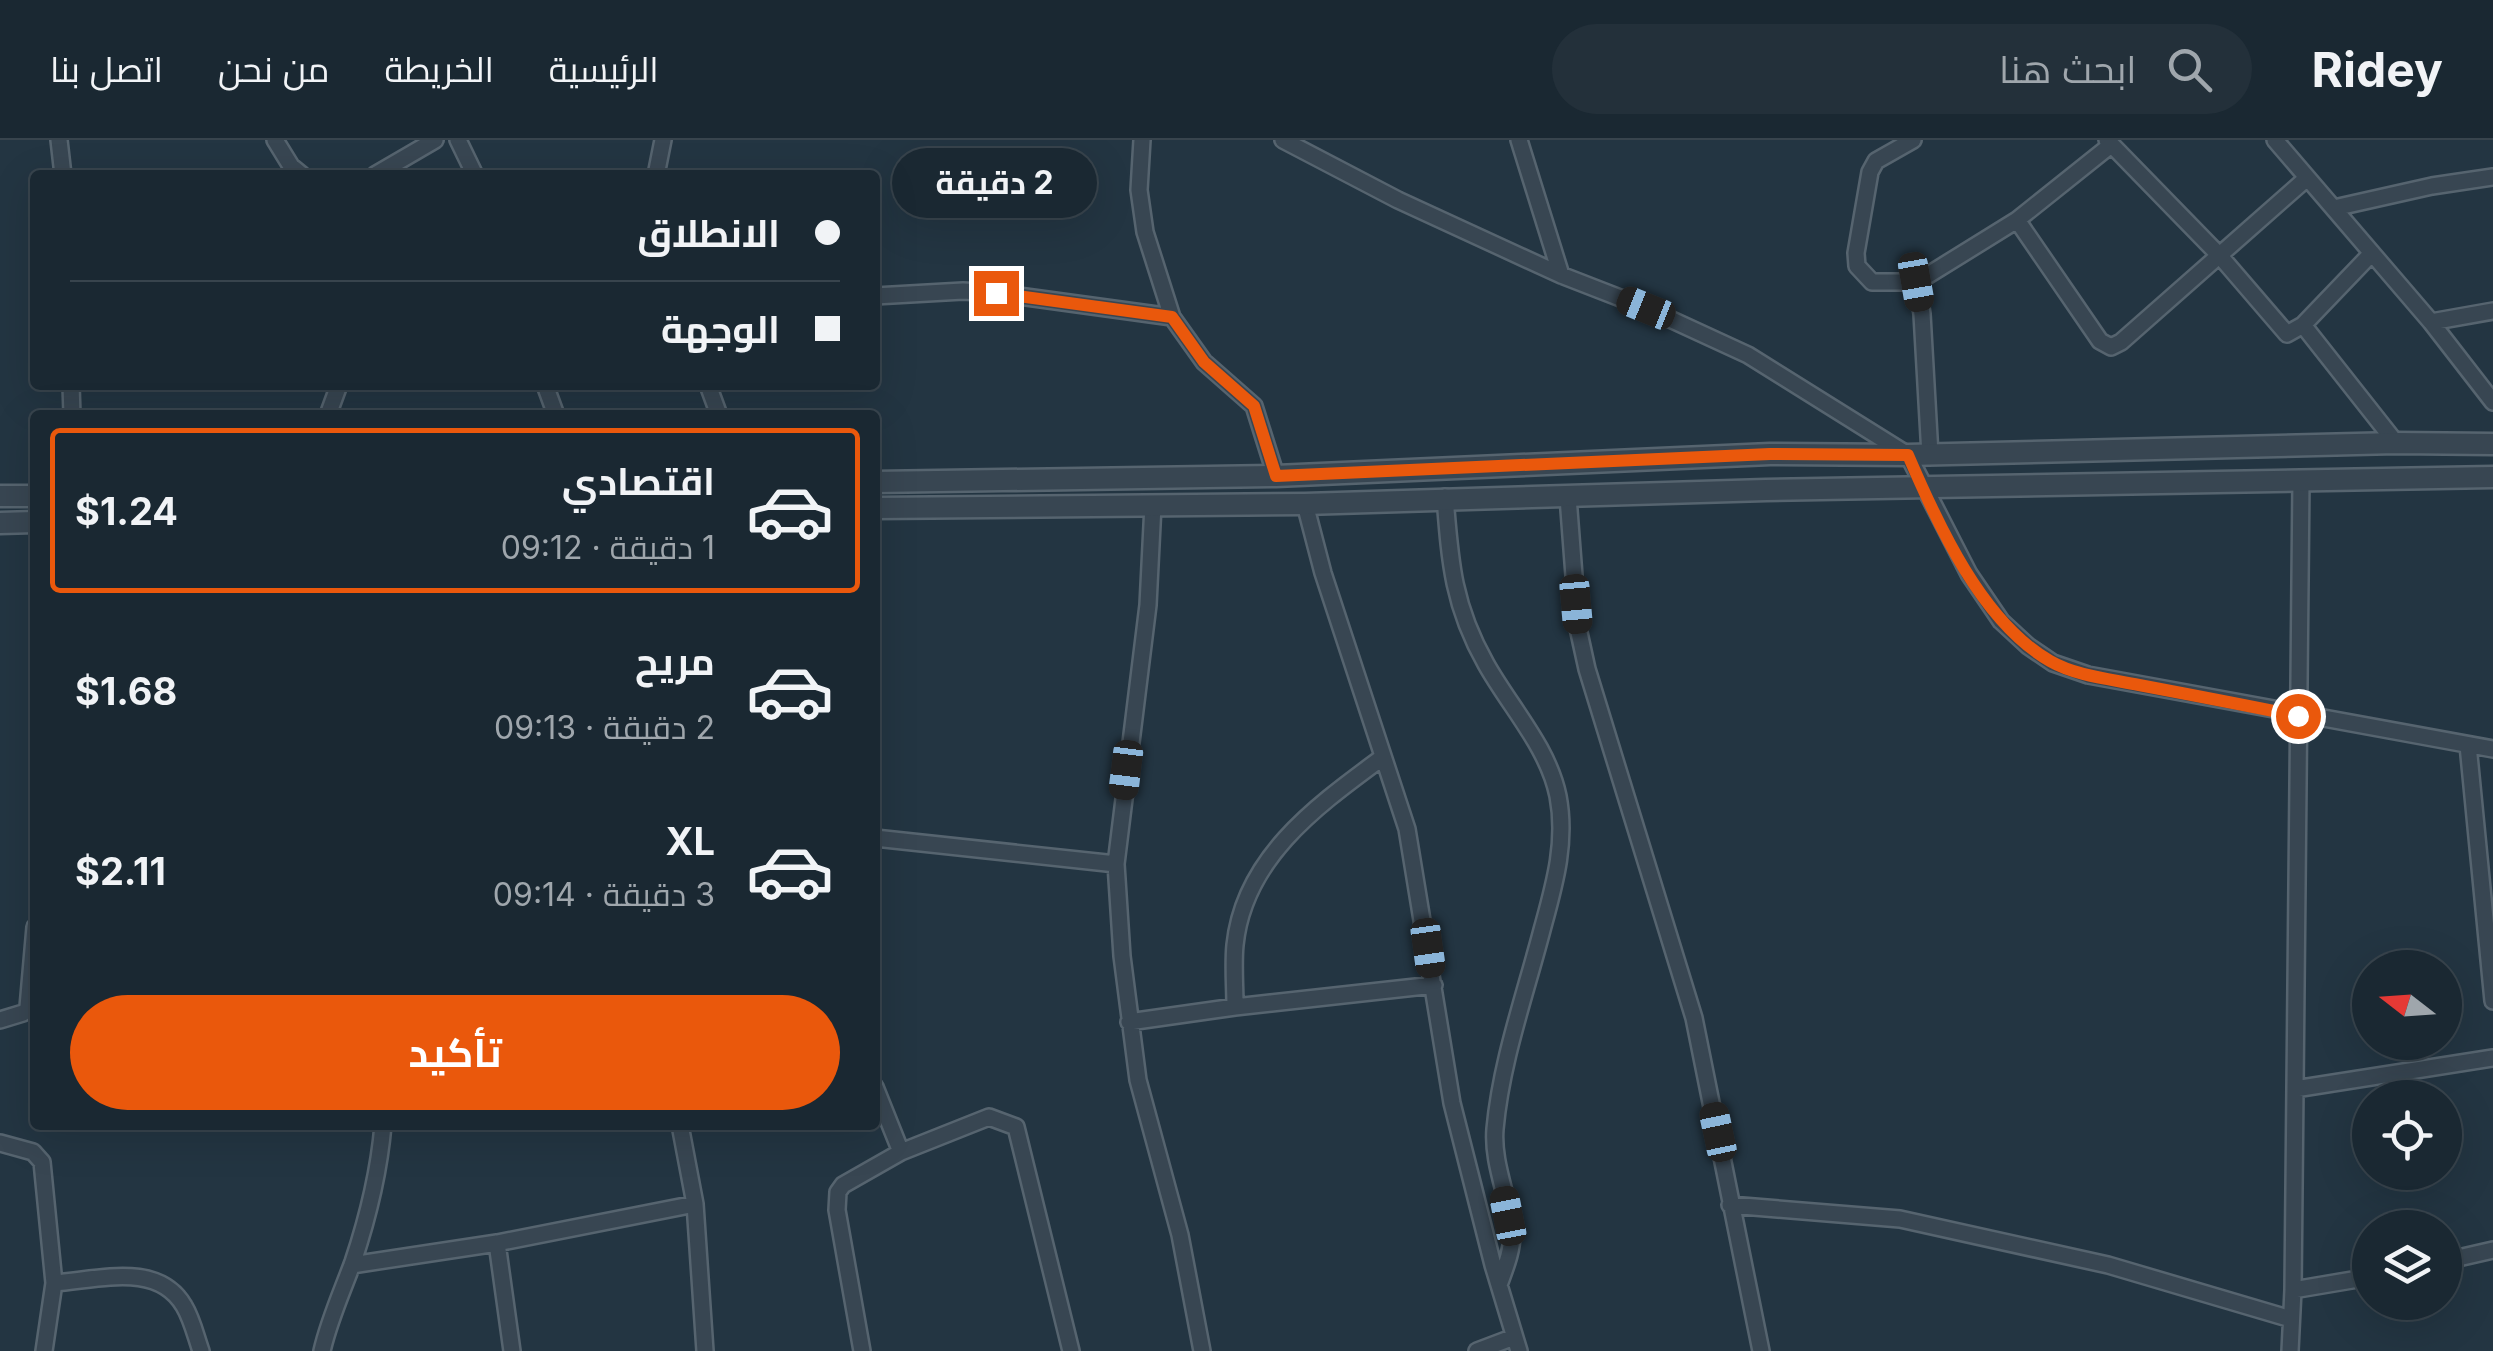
<!DOCTYPE html>
<html lang="ar">
<meta charset="utf-8">
<style>
body{margin:0;font-family:Inter,Cairo,sans-serif;background:#23303a;color:#f1f3f6;direction:rtl;height:100vh;display:flex;flex-direction:column;font-size:38px;white-space:nowrap}
*{box-sizing:border-box;margin:0}
p{font-size:32px;color:#9fa6ac}
.icon{flex:none;width:55px;height:55px;fill:none;stroke:currentColor;stroke-width:2;stroke-linecap:round;stroke-linejoin:round}
.map{position:relative;flex:1;overflow:hidden;direction:ltr}
.panel{position:absolute;left:30px;top:270px;width:850px;height:720px;display:flex;flex-direction:column;background:#1a2832;border-radius:10px;box-shadow:0 10px 40px #0002,0 0 0 2px #38444d;direction:rtl}
.panel>*{flex:none}
.banner{position:absolute;left:30px;top:30px;width:850px;height:220px;border-radius:10px;box-shadow:0 10px 40px #0002,0 0 0 2px #38444d;direction:rtl;display:grid;align-content:center;height:220px;padding:0 40px;background:#1a2832}
.needle{width:65px;rotate:287deg}
.fabs{position:absolute;left:2352px;top:810px;display:grid;gap:20px}
.fabs a{display:grid;place-items:center;width:110px;height:110px;border-radius:50%;background:#1a2832;box-shadow:0 10px 40px #0002,0 0 0 2px #38444d;font-size:50px}
.end{position:absolute;width:45px;height:45px;margin:-22px;border:12px solid #ea580c;background:#fff;box-shadow:0 0 0 5px #fff}
.from{border-radius:50%}
.bubble{position:absolute;height:70px;border-radius:35px;background:#1a2832;box-shadow:0 10px 40px #0002,0 0 0 2px #38444d;font-size:32px;font-weight:700;line-height:70px;text-align:center;direction:rtl}
.car{position:absolute;width:30px;height:60px;margin:-30px -15px;border-radius:12px;box-shadow:0 0 8px 2px #0007;background:linear-gradient(#222 24%,#8ab4d8 0 40%,#222 0 76%,#8ab4d8 0 86%,#222 0)}
.banner b{display:flex;align-items:center;gap:35px;height:95px;font-size:38px}
.banner b+b{border-top:2px solid #38444d}
.banner i{width:25px;height:25px;background:#f1f3f6}
ul{padding:18px 0 0;list-style:none}
li{display:flex;align-items:center;gap:30px;height:165px;margin:0 20px 15px;padding:0 20px;border:5px solid transparent;border-radius:10px}
li div{flex:1}
li b{display:block;font-size:38px}
li em{font-style:normal;font-weight:700}
li.selected{border-color:#ea580c}
li>.icon{width:90px;height:90px;stroke-width:1.5}
.cta{display:flex;gap:20px;margin-top:auto;padding:20px 40px}
.cta a{flex:1;height:115px;border-radius:60px;background:#ea580c;color:#fff;font-size:40px;font-weight:700;line-height:115px;text-align:center}
header{display:flex;align-items:center;gap:60px;box-sizing:border-box;height:140px;padding:0 50px;background:#1a2832;border-bottom:2px solid #38444d}
header strong{font-size:48px}
nav{display:flex;gap:55px;margin-inline-start:auto;font-size:35px}
.search{width:700px;height:90px;background:#23303a;display:flex;align-items:center;gap:25px;box-sizing:border-box;padding:0 35px;border-radius:55px;color:#9fa6ac;font-size:38px}
.map>svg:first-child{display:block}
</style>
<header>
<strong>Ridey</strong>
<div class="search"><svg class="icon" aria-label="search" viewBox="0 0 24 24"><circle cx="10" cy="10" r="6"/><path d="M15 15l6 6"/></svg>ابحث هنا</div>
<nav><a>الرئيسية</a><a>الخريطة</a><a>من نحن</a><a>اتصل بنا</a></nav>
</header>
<div class="map">
<svg width="2493" height="1211" viewBox="0 0 2493 1211">
<rect width="100%" height="100%" fill="#233542"/>
<g fill="none" stroke-linecap="round" stroke-linejoin="round">
<defs>
<path id="minor" d="M 59,0 L 63,35
M 275,0 L 291,26 L 302,35
M 458,0 L 475,35
M 1142,0 L 1139,50 L 1145,92 L 1172,177 L 1204,222 L 1254,266 L 1276,336
M 1283,0 L 1398,60 L 1561,135 L 1646,168 L 1748,215 L 1908,315 L 1969,434 L 2001,481 L 2028,506 L 2053,523 L 2088,535 L 2493,609
M 1519,0 L 1561,135
M 1913,0 L 1876,21 L 1870,32 L 1856,113 L 1857,126 L 1872,142 L 1917,142
M 2107,0 L 2220,116 L 2287,194 L 2303,185 L 2372,113
M 2275,0 L 2431,182 L 2493,262
M 375,35 L 435,0
M 656,35 L 663,0
M 2334,68 L 2432,46 L 2493,37
M 2017,80 L 2100,201 L 2111,207 L 2121,202 L 2307,38
M 875,156 L 963,151 L 997,153 L 1172,177
M 2431,182 L 2493,171
M 2303,185 L 2396,303
M 71,245 L 72,275
M 545,245 L 556,275
M 708,245 L 719,275
M 328,275 L 339,245
M 1930,315 L 1922,174 L 1917,142 L 2017,80 L 2111,5
M 1445,357 C 1450,422 1453,466 1486,524 C 1510,567 1548,607 1558,656 C 1567,703 1554,746 1542,790 C 1525,855 1501,922 1495,989 C 1492,1025 1510,1059 1512,1094 C 1512,1112 1505,1128 1499,1145
M 1568,357 L 1578,488 L 1587,529 L 1694,878 L 1761,1211
M 1305,364 L 1323,433 L 1407,689 L 1452,963 L 1493,1125 L 1519,1211
M 1153,365 L 1148,465 L 1116,724 L 1122,816 L 1138,940 L 1180,1095 L 1202,1211
M 2468,605 L 2493,861
M 875,698 L 1116,724
M 28,867 L 35,787
M 1235,867 C 1235,846 1233,825 1235,805 C 1244,717 1318,665 1383,617
M 0,880 L 23,873 L 35,865
M 1129,882 L 1235,867 L 1434,845
M 2295,949 L 2493,918
M 680,985 L 695,1064 L 705,1211
M 0,1003 L 33,1012 L 42,1022 L 54,1143 L 44,1211
M 901,1012 L 989,977 L 1016,987 L 1071,1211
M 1730,1065 L 1900,1079 L 2108,1125 L 2291,1179
M 497,1103 L 512,1211
M 2445,1121 L 2493,1110
M 352,1125 L 497,1103 L 695,1064
M 54,1143 C 98,1140 158,1121 184,1166 C 192,1179 196,1197 201,1211
M 2293,1150 L 2370,1137
M 322,1211 C 329,1180 342,1152 353,1122 C 368,1077 379,1033 383,985
M 862,1211 L 837,1070 L 838,1052 L 843,1045 L 901,1012 L 875,947
M 1477,1211 L 1514,1197
M 2290,1211 L 2293,1150 L 2301,340"/>
<path id="tertiary" d="M 875,342 L 1276,336 L 1770,314 L 1908,315 L 2396,303 L 2493,304
M 0,356 L 35,356
M 875,368 L 1305,364 L 1766,350 L 2493,337
M 0,383 L 35,382"/>
</defs>
<use href="#minor" stroke="#56646f" stroke-width="20"/>
<use href="#tertiary" stroke="#56646f" stroke-width="25"/>
<use href="#minor" stroke="#384652" stroke-width="15"/>
<use href="#tertiary" stroke="#384652" stroke-width="20"/>
</g>
<g fill="none" stroke-linecap="round" stroke-linejoin="round">
<path stroke="#ea580c" stroke-width="12" d="M 996,153 L 1172,177 L 1204,222 L 1254,266 L 1276,336 L 1770,314 L 1908,315 C 1938,385 1982,482 2050,521 C 2076,536 2110,539 2139,545 C 2192,555 2245,565 2298,576"/>
</g>
</svg>
<div class="fabs">
<a><svg class="needle" viewBox="-14 -14 28 28"><path d="M0-13l5 13h-10z" fill="#e53935"/><path d="M0 13l5-13h-10z" fill="#9fa6ac"/></svg></a>
<a><svg class="icon" aria-label="locate" viewBox="0 0 24 24"><circle cx="12" cy="12" r="6"/><path d="M12 2v4M12 18v4M2 12h4M18 12h4"/></svg></a>
<a><svg class="icon" aria-label="layers" viewBox="0 0 24 24"><path d="M12 4l9 5-9 5-9-5zM3 14l9 5 9-5"/></svg></a>
</div>
<i class="end from" style="left:2298px;top:576px"></i>
<i class="end" style="left:996px;top:153px"></i>
<div class="bubble" style="left:892px;top:8px;width:205px">2 دقيقة</div>
<i class="car" style="left:1916px;top:142px;rotate:170deg"></i>
<i class="car" style="left:1646px;top:168px;rotate:292deg"></i>
<i class="car" style="left:1576px;top:464px;rotate:175deg"></i>
<i class="car" style="left:1126px;top:630px;rotate:187deg"></i>
<i class="car" style="left:1428px;top:808px;rotate:172deg"></i>
<i class="car" style="left:1718px;top:992px;rotate:348deg"></i>
<i class="car" style="left:1508px;top:1076px;rotate:349deg"></i>
<div class="banner">
<b><i class="from"></i>الانطلاق</b>
<b><i></i>الوجهة</b>
</div>
<section class="panel">
<ul>
<li class="selected"><svg class="icon" aria-label="car" viewBox="0 0 24 24"><path d="M5 17H2v-5l4-1 3-4h7l3 4 3 1v5h-3M9 17h6M6 11h13"/><circle cx="7" cy="17" r="2"/><circle cx="17" cy="17" r="2"/></svg><div><b>اقتصادي</b><p>1 دقيقة · 09:12</p></div><em>$1.24</em></li>
<li><svg class="icon" aria-label="car" viewBox="0 0 24 24"><path d="M5 17H2v-5l4-1 3-4h7l3 4 3 1v5h-3M9 17h6M6 11h13"/><circle cx="7" cy="17" r="2"/><circle cx="17" cy="17" r="2"/></svg><div><b>مريح</b><p>2 دقيقة · 09:13</p></div><em>$1.68</em></li>
<li><svg class="icon" aria-label="car" viewBox="0 0 24 24"><path d="M5 17H2v-5l4-1 3-4h7l3 4 3 1v5h-3M9 17h6M6 11h13"/><circle cx="7" cy="17" r="2"/><circle cx="17" cy="17" r="2"/></svg><div><b>XL</b><p>3 دقيقة · 09:14</p></div><em>$2.11</em></li>
</ul>
<div class="cta"><a>تأكيد</a></div>
</section>
</div>
